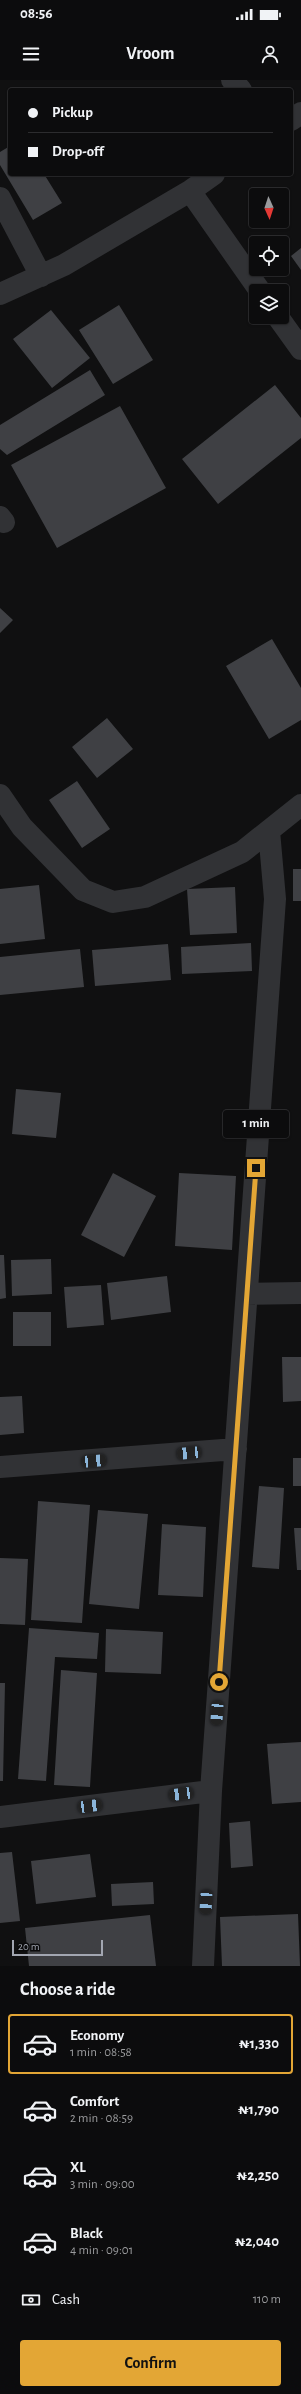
<!DOCTYPE html>
<meta charset="utf-8">
<style>
body{margin:0;font-family:"Alegreya Sans",sans-serif;background:#151516;color:#f1f3f6;height:100vh;display:flex;flex-direction:column;font-size:15px;white-space:nowrap}
*{box-sizing:border-box;margin:0}
p{font-size:13px;color:#9a9b9d}
.icon{flex:none;width:22px;height:22px;fill:none;stroke:currentColor;stroke-width:2;stroke-linecap:round;stroke-linejoin:round}
.map{position:relative;height:1886px;overflow:hidden}
.sheet{display:flex;flex-direction:column;background:#0c0c0d;flex:1}
.sheet>*{flex:none}
.top-card{position:absolute;left:8px;top:8px;width:285px;height:88px;border-radius:4px;box-shadow:0 1px 3px #0004,0 0 0 1px #2c2c2e;display:grid;align-content:center;height:88px;padding:0 20px;background:#0c0c0d}
.needle{width:26px;rotate:177deg}
.controls{position:absolute;left:249px;top:108px;display:grid;gap:8px}
.controls a{display:grid;place-items:center;width:40px;height:40px;border-radius:4px;background:#0c0c0d;box-shadow:0 1px 3px #0004,0 0 0 1px #2c2c2e;font-size:20px}
.scale{position:absolute;left:12px;bottom:10px;width:91px;box-sizing:border-box;padding-left:4px;border:2px solid #a2a6b1;border-top:0;font-size:11px;line-height:14px;white-space:nowrap;color:#a2a6b1;-webkit-text-stroke:3px #0b0b0c;paint-order:stroke}
.end{position:absolute;width:18px;height:18px;margin:-9px;border:5px solid #e3a635;background:#111;box-shadow:0 0 0 2px #111}
.from{border-radius:50%}
.bubble{position:absolute;height:28px;border-radius:4px;background:#0c0c0d;box-shadow:0 1px 3px #0004,0 0 0 1px #2c2c2e;font-size:13px;font-weight:700;line-height:28px;text-align:center}
.car{position:absolute;width:12px;height:24px;margin:-12px -6px;border-radius:5px;box-shadow:0 0 3px 1px #0007;background:linear-gradient(#222 24%,#8ab4d8 0 40%,#222 0 76%,#8ab4d8 0 86%,#222 0)}
.top-card b{display:flex;align-items:center;gap:14px;height:38px;font-size:15px}
.top-card b+b{border-top:1px solid #2c2c2e}
.top-card i{width:10px;height:10px;background:#f1f3f6}
ul{padding:0;list-style:none}
li{display:flex;align-items:center;gap:12px;height:60px;margin:0 8px 6px;padding:0 12px;border:2px solid transparent;border-radius:4px}
li div{flex:1}
li b{display:block;font-size:15px}
li em{font-style:normal;font-weight:700}
li.selected{border-color:#e3a635}
li>.icon{width:36px;height:36px;stroke-width:1.5}
h2{padding:0 20px;font-size:18px;line-height:48px}
.pay{display:flex;align-items:center;gap:10px;height:44px;padding:0 20px;font-size:15px}
.pay p{margin-inline-start:auto}
.primary-button{display:flex;gap:8px;margin-top:auto;padding:8px 20px}
.primary-button a{flex:1;height:46px;border-radius:4px;background:#e3a635;color:#111;font-size:16px;font-weight:700;line-height:46px;text-align:center}
.status{display:flex;justify-content:space-between;align-items:center;height:28px;padding:0 20px;background:#0c0c0d;direction:ltr}
.status svg{height:11px;fill:currentColor}
header{display:flex;justify-content:space-between;align-items:center;height:52px;padding:0 20px;background:#0c0c0d;font-size:18px;font-weight:700}
.map>svg:first-child{display:block}
</style>
<div class="status"><b>08:56</b><svg viewBox="0 0 49 12"><path d="M0 12V9h3v3zM5 12V6h3v6zM10 12V3h3v9zM15 12V0h3v12zM26 1h20v11H26zM47 4h2v5h-2z"/></svg></div>
<header><svg class="icon" aria-label="menu" viewBox="0 0 24 24"><path d="M4 6h16M4 12h16M4 18h16"/></svg>Vroom<svg class="icon" aria-label="person" viewBox="0 0 24 24"><circle cx="12" cy="8" r="4"/><path d="M4 21q1-7 8-7t8 7"/></svg></header>
<div class="map">
<svg width="301" height="1886" viewBox="0 0 301 1886">
<rect width="100%" height="100%" fill="#101011"/>
<path fill="#3f4044" d="M 10,66 L 10,94 L 44,94 L 62,123 L 33,140 L 0,85 L 0,72 Z
M 301,168 L 301,190 L 291,176 Z
M 119,225 L 153,280 L 113,304 L 79,250 Z
M 51,230 L 90,278 L 52,308 L 13,259 Z
M 90,290 L 105,315 L 7,375 L 0,369 L 0,345 Z
M 275,305 L 301,338 L 301,358 L 218,424 L 182,379 Z
M 120,326 L 166,408 L 57,468 L 11,385 Z
M 0,528 L 13,540 L 0,553 Z
M 272,559 L 301,608 L 301,640 L 269,659 L 226,586 Z
M 107,638 L 133,669 L 97,698 L 72,667 Z
M 77,701 L 110,749 L 82,768 L 49,720 Z
M 293,789 L 301,789 L 301,821 L 293,821 Z
M 39,805 L 45,859 L 0,864 L 0,809 Z
M 235,807 L 237,853 L 190,855 L 187,809 Z
M 251,863 L 252,891 L 182,894 L 181,867 Z
M 168,864 L 171,900 L 95,906 L 92,870 Z
M 80,869 L 84,907 L 0,915 L 0,877 Z
M 16,1009 L 61,1013 L 56,1058 L 12,1054 Z
M 113,1093 L 156,1116 L 124,1177 L 81,1155 Z
M 179,1093 L 236,1096 L 232,1170 L 175,1166 Z
M 0,1175 L 4,1175 L 6,1218 L 0,1219 Z
M 51,1179 L 52,1214 L 12,1216 L 11,1180 Z
M 167,1196 L 171,1232 L 111,1240 L 107,1203 Z
M 101,1205 L 104,1245 L 67,1248 L 64,1207 Z
M 13,1232 L 51,1232 L 51,1266 L 13,1266 Z
M 282,1277 L 301,1277 L 301,1321 L 283,1322 Z
M 22,1316 L 24,1353 L 0,1355 L 0,1317 Z
M 293,1378 L 301,1378 L 301,1406 L 293,1406 Z
M 259,1406 L 284,1408 L 279,1489 L 252,1487 Z
M 38,1421 L 90,1425 L 82,1543 L 31,1540 Z
M 98,1430 L 148,1434 L 139,1529 L 89,1524 Z
M 162,1444 L 206,1447 L 203,1517 L 158,1515 Z
M 294,1448 L 301,1448 L 301,1490 L 297,1490 Z
M 0,1478 L 28,1479 L 25,1545 L 0,1544 Z
M 29,1548 L 99,1553 L 97,1579 L 55,1577 L 46,1701 L 18,1699 Z
M 106,1549 L 163,1552 L 161,1594 L 105,1592 Z
M 61,1590 L 97,1593 L 90,1707 L 54,1705 Z
M 0,1603 L 5,1603 L 3,1701 L 0,1701 Z
M 301,1662 L 301,1722 L 272,1724 L 267,1664 Z
M 250,1741 L 253,1786 L 231,1788 L 229,1743 Z
M 12,1772 L 20,1841 L 0,1843 L 0,1773 Z
M 90,1774 L 96,1817 L 36,1824 L 31,1781 Z
M 153,1802 L 154,1824 L 112,1826 L 111,1804 Z
M 298,1834 L 300,1886 L 222,1886 L 220,1837 Z
M 150,1835 L 156,1886 L 29,1886 L 25,1848 Z"/>
<g fill="none" stroke-linecap="round" stroke-linejoin="round">
<path stroke="#313235" stroke-width="22" d="M 232,0 L 241,10
M 291,40 L 301,33
M 190,111 L 260,211
M 0,118 L 41,196
M 0,214 L 64,185 L 190,111 L 214,94
M 278,237 L 301,269
M 0,437 L 4,442
M 0,715 L 22,747 L 83,810 L 113,822 L 145,817 L 242,772 L 301,725
M 247,1214 L 301,1213
M 0,1387 L 236,1369
M 0,1737 L 211,1711
M 203,1886 L 211,1711 L 275,819 L 269,751"/>
</g>
<g fill="none" stroke-linecap="round" stroke-linejoin="round">
<path stroke="#e3a635" stroke-width="5" d="M 219,1602 L 256,1088"/>
</g>
</svg>
<div class="controls">
<a><svg class="needle" viewBox="-14 -14 28 28"><path d="M0-13l5 13h-10z" fill="#e53935"/><path d="M0 13l5-13h-10z" fill="#9a9b9d"/></svg></a>
<a><svg class="icon" aria-label="locate" viewBox="0 0 24 24"><circle cx="12" cy="12" r="6"/><path d="M12 2v4M12 18v4M2 12h4M18 12h4"/></svg></a>
<a><svg class="icon" aria-label="layers" viewBox="0 0 24 24"><path d="M12 4l9 5-9 5-9-5zM3 14l9 5 9-5"/></svg></a>
</div>
<div class="scale">20 m</div>
<i class="end from" style="left:219px;top:1602px"></i>
<i class="end" style="left:256px;top:1088px"></i>
<div class="bubble" style="left:223px;top:1030px;width:66px">1 min</div>
<i class="car" style="left:189px;top:1373px;rotate:265deg"></i>
<i class="car" style="left:94px;top:1381px;rotate:85deg"></i>
<i class="car" style="left:217px;top:1633px;rotate:184deg"></i>
<i class="car" style="left:181px;top:1714px;rotate:263deg"></i>
<i class="car" style="left:90px;top:1726px;rotate:83deg"></i>
<i class="car" style="left:206px;top:1822px;rotate:183deg"></i>
<div class="top-card">
<b><i class="from"></i>Pickup</b>
<b><i></i>Drop-off</b>
</div>
</div>
<section class="sheet">
<h2>Choose a ride</h2>
<ul>
<li class="selected"><svg class="icon" aria-label="car" viewBox="0 0 24 24"><path d="M5 17H2v-5l4-1 3-4h7l3 4 3 1v5h-3M9 17h6M6 11h13"/><circle cx="7" cy="17" r="2"/><circle cx="17" cy="17" r="2"/></svg><div><b>Economy</b><p>1 min · 08:58</p></div><em>₦1,330</em></li>
<li><svg class="icon" aria-label="car" viewBox="0 0 24 24"><path d="M5 17H2v-5l4-1 3-4h7l3 4 3 1v5h-3M9 17h6M6 11h13"/><circle cx="7" cy="17" r="2"/><circle cx="17" cy="17" r="2"/></svg><div><b>Comfort</b><p>2 min · 08:59</p></div><em>₦1,790</em></li>
<li><svg class="icon" aria-label="car" viewBox="0 0 24 24"><path d="M5 17H2v-5l4-1 3-4h7l3 4 3 1v5h-3M9 17h6M6 11h13"/><circle cx="7" cy="17" r="2"/><circle cx="17" cy="17" r="2"/></svg><div><b>XL</b><p>3 min · 09:00</p></div><em>₦2,250</em></li>
<li><svg class="icon" aria-label="car" viewBox="0 0 24 24"><path d="M5 17H2v-5l4-1 3-4h7l3 4 3 1v5h-3M9 17h6M6 11h13"/><circle cx="7" cy="17" r="2"/><circle cx="17" cy="17" r="2"/></svg><div><b>Black</b><p>4 min · 09:01</p></div><em>₦2,040</em></li>
</ul>
<div class="pay"><svg class="icon" aria-label="cash" viewBox="0 0 24 24"><path d="M3 7h18v10H3z"/><circle cx="12" cy="12" r="2"/></svg>Cash<p>110 m</p></div>
<div class="primary-button"><a>Confirm</a></div>
</section>
